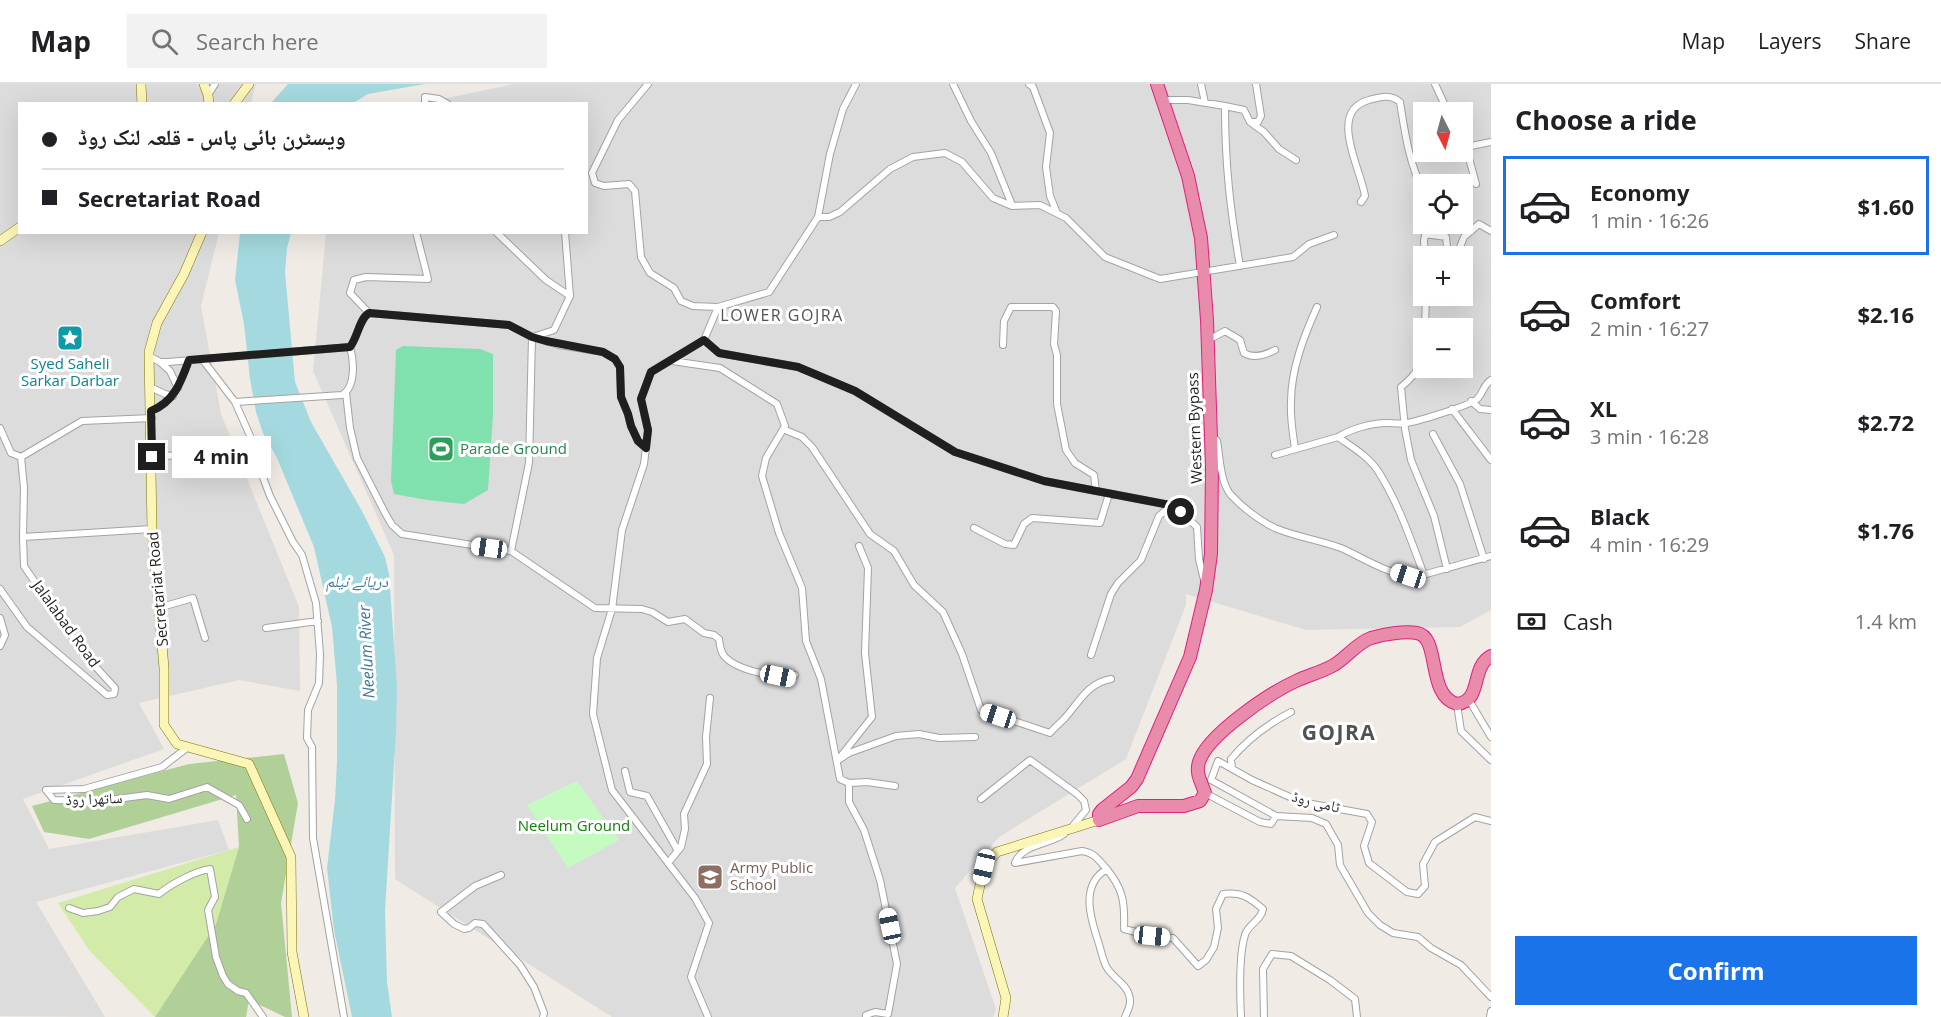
<!DOCTYPE html>
<meta charset="utf-8">
<style>
body{margin:0;font-family:"Open Sans","Noto Naskh Arabic",sans-serif;background:#f2f2f2;color:#202124;height:100vh;display:flex;flex-direction:column;font-size:22px;white-space:nowrap}
*{box-sizing:border-box;margin:0}
p{font-size:20px;color:#757577}
.icon{flex:none;width:33px;height:33px;fill:none;stroke:currentColor;stroke-width:2;stroke-linecap:round;stroke-linejoin:round}
.map{position:relative;flex:1;overflow:hidden}
.drawer{display:flex;flex-direction:column;background:#fff;width:450px}
.drawer>*{flex:none}
.hud{position:absolute;left:18px;top:18px;width:570px;height:132px;border-radius:0px;box-shadow:0 6px 24px #0002;display:grid;align-content:center;height:132px;padding:0 24px;background:#fff}
.needle{width:39px;rotate:174deg}
.fabs{position:absolute;left:1413px;top:18px;display:grid;gap:12px}
.fabs a{display:grid;place-items:center;width:60px;height:60px;border-radius:0px;background:#fff;box-shadow:0 6px 24px #0002;font-size:30px}
.end{position:absolute;width:27px;height:27px;margin:-14px;border:8px solid #1f1f1f;background:#fff;box-shadow:0 0 0 3px #fff}
.from{border-radius:50%}
.bubble{position:absolute;height:42px;border-radius:0px;background:#fff;box-shadow:0 6px 24px #0002;font-size:20px;font-weight:700;line-height:42px;text-align:center}
.car{position:absolute;width:18px;height:36px;margin:-18px -9px;border-radius:8px;box-shadow:0 0 4px 2px #0007;background:linear-gradient(#fff 24%,#345 0 40%,#fff 0 76%,#345 0 86%,#fff 0)}
.hud b{display:flex;align-items:center;gap:21px;height:57px;font-size:22px}
.hud b+b{border-top:2px solid #e0e0e0}
.hud i{width:15px;height:15px;background:#202124}
ul{padding:0;list-style:none}
li{display:flex;align-items:center;gap:18px;height:99px;margin:0 12px 9px;padding:0 12px;border:3px solid transparent;border-radius:0px}
li div{flex:1}
li b{display:block;font-size:22px}
li em{font-style:normal;font-weight:700}
li.selected{border-color:#1a73e8}
li>.icon{width:54px;height:54px;stroke-width:1.5}
h2{padding:0 24px;font-size:27px;line-height:72px}
.pay{display:flex;align-items:center;gap:15px;height:66px;padding:0 24px;font-size:22px}
.pay p{margin-inline-start:auto}
.button{display:flex;gap:12px;margin-top:auto;padding:12px 24px}
.button a{flex:1;height:69px;border-radius:0px;background:#1a73e8;color:#fff;font-size:24px;font-weight:700;line-height:69px;text-align:center}
header{display:flex;align-items:center;gap:36px;box-sizing:border-box;height:84px;padding:0 30px;background:#fff;border-bottom:2px solid #e0e0e0}
header strong{font-size:28px}
nav{display:flex;gap:33px;margin-inline-start:auto;font-size:21px}
.search{width:420px;height:54px;background:#f2f2f2;display:flex;align-items:center;gap:15px;box-sizing:border-box;padding:0 21px;border-radius:0px;color:#757577;font-size:22px}
main{display:flex;flex:1;min-height:0}
.map>svg:first-child{display:block}
</style>
<header>
<strong>Map</strong>
<div class="search"><svg class="icon" aria-label="search" viewBox="0 0 24 24"><circle cx="10" cy="10" r="6"/><path d="M15 15l6 6"/></svg>Search here</div>
<nav><a>Map</a><a>Layers</a><a>Share</a></nav>
</header>
<main>
<div class="map">
<svg width="1491" height="933" viewBox="0 0 1491 933">
<rect width="100%" height="100%" fill="#f0ebe5"/>
<path fill="#dddcdc" fill-rule="evenodd" d="M 0,0 L 256,0 L 251,19 L 20,20 L 20,148 L 219,149 L 201,222 L 221,330 L 299,523 L 300,607 L 239,596 L 139,619 L 164,665 L 23,715 L 49,765 L 218,736 L 229,766 L 36,818 L 105,933 L 0,932 Z
M 513,0 L 1491,0 L 1491,526 L 1460,543 L 1306,546 L 1186,510 L 1186,521 L 1126,675 L 999,753 L 955,804 L 996,925 L 993,933 L 612,933 L 395,795 L 394,471 L 313,287 L 326,149 L 586,148 L 586,20 L 424,19 ZM 1424,28 L 1462,28 L 1462,68 L 1424,68 ZM 1424,100 L 1462,100 L 1462,140 L 1424,140 ZM 1424,172 L 1462,172 L 1462,212 L 1424,212 ZM 1424,244 L 1462,244 L 1462,284 L 1424,284 Z"/>
<path fill="#d3eba9" d="M 239,763 L 216,840 L 155,933 L 89,866 L 58,819 Z"/>
<path fill="#b1d098" d="M 284,670 L 298,719 L 281,819 L 292,933 L 285,933 L 249,916 L 246,933 L 155,933 L 216,840 L 239,763 L 236,711 L 89,755 L 44,748 L 32,722 L 189,680 Z"/>
<path fill="#c5fbc1" d="M 577,697 L 619,756 L 568,784 L 527,721 Z"/>
<path fill="#81e1ae" d="M 403,262 L 480,265 L 493,270 L 493,331 L 488,406 L 464,420 L 427,416 L 394,410 L 391,397 L 396,266 Z"/>
<path fill="#a4dadf" d="M 288,0 L 425,0 L 368,10 L 353,19 L 271,19 Z
M 240,149 L 291,149 L 287,164 L 285,188 L 295,298 L 311,338 L 362,427 L 385,473 L 389,490 L 397,602 L 396,648 L 385,827 L 387,898 L 392,933 L 352,933 L 334,846 L 327,784 L 335,716 L 337,678 L 337,601 L 332,543 L 314,463 L 277,374 L 263,349 L 256,328 L 250,295 L 244,240 L 235,196 Z"/>
<g fill="none" stroke-linecap="round" stroke-linejoin="round">
<defs>
<path id="street" d="M 648,0 L 618,36 L 592,89 L 595,99 L 604,102 L 629,100 L 635,107 L 641,173 L 650,189 L 674,204 L 681,217 L 693,222 L 718,223
M 953,0 L 971,37 L 991,69 L 1012,121
M 1029,0 L 1033,3 L 1050,49 L 1046,83 L 1050,112 L 1057,129
M 1201,0 L 1205,19
M 1435,0 L 1448,28
M 208,11 L 215,0
M 1163,16 L 1188,16 L 1225,22 C 1225,79 1230,125 1240,182
M 425,20 L 425,13 L 439,15 L 448,20
M 1225,22 L 1244,26 L 1250,38 L 1264,48 L 1279,65 L 1296,76
M 1251,38 L 1258,38 L 1261,32 L 1256,0
M 1476,100 L 1466,63 L 1491,58
M 1361,118 L 1365,112 C 1361,85 1327,27 1369,16 C 1381,13 1390,10 1400,18 C 1405,49 1409,80 1424,108
M 818,133 L 829,133 L 840,128 L 890,85 L 913,73 L 945,69 L 962,78 L 993,114 L 1012,122 L 1040,121 L 1066,134 L 1105,173 L 1160,195 L 1293,173 L 1309,160 L 1334,151
M 496,148 L 546,196 L 570,212
M 1425,150 L 1446,153 L 1447,163 L 1453,172 L 1458,168 L 1464,153 L 1479,140 L 1491,147
M 1425,172 L 1424,157 L 1427,140
M 369,229 L 350,209 L 354,196 L 366,193 L 428,195 L 416,148
M 1425,244 L 1426,212
M 532,253 L 559,261 L 603,268 L 615,275 L 620,283 L 621,313 L 628,330 L 631,342 L 638,357 L 646,364
M 533,253 L 554,246 L 570,212 L 565,148
M 704,256 L 719,269 L 798,283 L 855,307 L 955,368 L 1044,397 L 1175,422 L 1181,428
M 1208,256 L 1225,247 L 1240,256 L 1244,269 C 1254,275 1265,271 1275,266
M 1424,256 C 1421,280 1420,288 1401,303 L 1405,345 L 1411,376 L 1434,432 L 1447,485
M 1003,261 L 1004,237 L 1011,223 L 1053,223 L 1056,227 L 1054,260 L 1057,271 L 1057,320 L 1066,366 L 1075,379 L 1094,391 L 1096,407
M 149,272 L 160,278 L 168,278 L 350,263
M 202,275 L 235,318 L 342,311 C 356,303 354,277 350,263 C 358,253 359,235 369,229 L 509,241 L 532,253 L 529,379 L 511,467 L 595,524 L 642,525 L 652,528 L 668,538 L 685,535 L 704,549 L 714,551 L 719,555 C 720,561 720,568 725,573 C 739,588 773,591 792,594 L 795,591
M 672,277 L 720,284 L 777,320 L 785,342 L 766,374 L 762,392 L 779,449 L 802,504 L 806,557 L 821,595 L 840,695 L 849,699 L 867,698 L 895,702
M 160,278 L 170,287 L 178,304
M 150,303 L 165,310 L 173,312
M 346,309 L 350,344 L 357,374 L 385,429 L 392,441 L 402,450 L 511,467
M 1471,317 L 1480,325 L 1491,326
M 235,318 L 251,354 L 256,375 L 270,412 L 293,458 L 302,471 L 316,519 L 320,570 L 319,599 L 308,626 L 307,654 L 312,663 L 313,754 L 344,933
M 1452,325 L 1491,376
M 151,327 C 174,318 181,298 189,276
M 0,344 L 11,369 L 21,373 L 82,337 L 152,334
M 783,345 L 802,353 L 812,363 L 870,450 L 894,467 L 914,501 L 943,528 L 962,570 L 981,626 L 1050,649 C 1054,644 1059,640 1064,635 C 1078,620 1087,599 1111,595
M 1433,350 L 1460,400 L 1484,475
M 1213,352 L 1217,357 C 1220,373 1220,398 1231,411 C 1242,423 1260,437 1275,444 C 1296,453 1320,456 1341,464 C 1366,475 1391,493 1419,492 L 1491,472
M 1338,353 C 1352,363 1368,372 1378,387 C 1398,418 1411,456 1424,491
M 1295,365 C 1293,350 1290,334 1291,318 C 1291,285 1304,252 1317,223
M 1275,371 L 1338,353 C 1351,345 1371,339 1387,339 C 1393,339 1400,340 1406,339 C 1416,338 1471,321 1477,315 C 1483,310 1483,301 1491,296
M 21,373 L 24,404 L 23,453
M 152,373 L 192,370 L 209,372 L 228,368 L 251,354
M 974,444 L 1005,460 L 1014,461 L 1024,440 L 1032,434 L 1100,439 L 1109,410
M 0,505 L 27,543 L 107,611 L 114,610 L 115,604 L 83,569 L 24,482 L 23,453 L 152,445
M 158,524 L 193,514 L 205,554
M 0,534 L 5,551 L 0,562
M 266,544 L 318,537
M 1091,571 L 1111,510 L 1118,499 L 1141,476 L 1159,432 L 1166,426 L 1181,428 L 1197,443 L 1199,475 L 1204,496
M 1469,616 L 1491,653
M 1457,620 L 1461,647 L 1491,676
M 188,663 L 162,683 L 84,705 L 46,706 L 54,716 L 101,717 L 147,711 L 169,715 L 207,703 L 239,721 L 247,735
M 840,675 L 849,669 L 896,652 L 919,650 L 939,654 L 975,653
M 837,677 L 872,633 L 865,569 L 868,484 L 859,462
M 1232,684 L 1231,675 C 1247,656 1268,640 1291,628
M 625,687 L 630,708 L 647,712 L 678,767
M 849,699 L 849,718 L 864,746 L 880,796 L 897,880 L 888,930 L 875,928 L 866,931 L 866,933
M 1205,709 L 1260,738 L 1271,740 L 1276,732 L 1211,696 L 1218,677 L 1252,696 L 1301,718 L 1367,730 L 1372,738 L 1364,762 L 1369,779 L 1407,808 L 1418,810 L 1425,802 L 1423,780 L 1435,758 L 1475,733 L 1491,737
M 981,715 L 1030,676 L 1077,710 L 1084,717 L 1086,726 L 1072,743
M 1276,732 L 1312,734 L 1326,740 L 1338,761 L 1340,781 L 1368,829 L 1380,841 L 1393,849 L 1418,853 L 1431,864 L 1461,881 L 1491,913
M 1064,750 C 1049,761 1022,760 1015,779 L 1082,767 C 1094,769 1097,774 1105,783 C 1123,804 1125,817 1124,845 L 1152,852 L 1173,854 L 1198,882 L 1206,876 L 1214,863 L 1218,844 L 1216,825 L 1223,810 C 1242,808 1249,813 1263,825 C 1261,837 1248,840 1245,851 C 1239,870 1240,912 1241,933
M 668,779 L 681,763 L 685,745 L 684,730 L 707,680 L 706,653 L 710,614
M 1107,785 C 1079,801 1091,836 1099,860 C 1101,867 1103,876 1106,882 C 1112,894 1126,899 1129,911 C 1132,919 1128,926 1125,933
M 501,791 L 475,802 L 441,828 L 454,840 L 464,845 L 469,844 L 475,839 L 483,840 L 520,881 L 534,903 L 544,929 L 543,933
M 69,824 L 83,829 L 98,827 L 110,823 L 118,813 L 134,805 L 159,810 C 171,800 195,787 210,785 L 215,813 L 208,826 L 216,873 L 223,892 L 228,900 L 238,907 L 246,909 L 263,933
M 708,933 L 691,893 L 709,839 L 695,814 L 612,706 L 593,630 L 597,574 L 612,525 L 622,446 L 644,380 L 648,346 L 641,315 L 651,288 L 704,256 L 718,223 L 769,208 L 818,133 L 830,70 L 843,25 L 856,0
M 1264,933 L 1263,885 L 1272,870 L 1291,872 L 1330,896 L 1355,915 L 1357,933
M 1490,933 L 1491,927"/>
<path id="secondary" d="M 141,0 L 142,20
M 204,0 L 208,11 L 209,20
M 234,20 L 249,0
M 202,148 L 184,190 L 157,239 L 149,268 L 152,445 L 164,584 L 164,641 L 177,660 L 249,680 L 291,773 L 292,868 L 304,933
M 0,157 L 20,143
M 1003,933 L 1006,914 L 977,815 L 984,783 L 997,768 L 1099,736"/>
<path id="highway" d="M 1099,736 L 1099,730 L 1102,726 L 1131,703 L 1137,695 L 1190,573 L 1206,506 L 1211,470 L 1212,383 L 1207,236 L 1201,154 L 1188,92 L 1157,0
M 1099,736 L 1138,722 L 1184,722 L 1200,717 L 1205,709 C 1202,699 1195,690 1199,678 C 1207,651 1270,609 1296,597 C 1309,591 1322,588 1334,581 C 1347,573 1357,559 1371,554 C 1384,550 1404,547 1417,549 C 1441,553 1426,612 1457,620 C 1483,617 1470,583 1491,572"/>
</defs>
<use href="#street" stroke="#a3a3a3" stroke-width="8"/>
<use href="#secondary" stroke="#7a7602" stroke-width="10"/>
<use href="#highway" stroke="#e0207d" stroke-width="14"/>
<use href="#street" stroke="#fff" stroke-width="6"/>
<use href="#secondary" stroke="#fbf5b8" stroke-width="9"/>
<use href="#highway" stroke="#e98baa" stroke-width="12"/>
</g>
<g fill="none" stroke-linecap="round" stroke-linejoin="round">
<path stroke="#1f1f1f" stroke-width="8" d="M 152,373 L 151,327 C 174,318 181,298 189,276 L 350,263 C 358,253 359,235 369,229 L 509,241 L 532,253 L 546,257 L 603,268 L 615,275 L 620,283 L 621,313 L 628,330 L 631,342 L 638,357 L 646,364 L 648,346 L 641,315 L 651,288 L 704,256 L 719,269 L 798,283 L 855,307 L 955,368 L 1044,397 L 1175,422 L 1181,428"/>
</g>
<defs>
<symbol id="sight-square" viewBox="-11 -11 22 22"><rect x="-9" y="-9" width="18" height="18" rx="4" fill="#0f9aa8" stroke="#fff"/><path d="M0-6L1.8-2.2L6-1.7L2.9 1.2L3.7 5.4L0 3.3L-3.7 5.4L-2.9 1.2L-6-1.7L-1.8-2.2Z" fill="#fff"/></symbol>
<symbol id="stadium-square" viewBox="-11 -11 22 22"><rect x="-9" y="-9" width="18" height="18" rx="4" fill="#2e9e5b" stroke="#fff"/><path d="M0-5a6.5 5 0 1 0 0 10a6.5 5 0 1 0 0-10ZM-3.5-1.8h7v3.6h-7Z" fill="#fff"/></symbol>
<symbol id="school-square" viewBox="-11 -11 22 22"><rect x="-9" y="-9" width="18" height="18" rx="4" fill="#8d6e63" stroke="#fff"/><path d="M0-5L7-2L0 1L-7-2ZM-4 1L0 2.5L4 1V4Q0 6-4 4Z" fill="#fff"/></symbol>
</defs>
<g fill-rule="evenodd">
<use href="#sight-square" x="55" y="239" width="30" height="30"/>
<use href="#stadium-square" x="426" y="350" width="30" height="30"/>
<use href="#school-square" x="695" y="778" width="30" height="30"/>
</g>
<g text-anchor="middle" stroke-width="6" stroke-linejoin="round" paint-order="stroke">
<g font-size="15" fill="#0d838f" stroke="#fff">
<text x="70" y="285">Syed Saheli<tspan x="70" dy="17">Sarkar Darbar</tspan></text>
</g>
<g font-size="15" fill="#1f1f1f" stroke="#fff">
<text transform="translate(1195 344) rotate(-92)" y="5">Western Bypass</text>
<text transform="translate(158 505) rotate(-95)" y="5">Secretariat Road</text>
<text transform="translate(66 540) rotate(54)" y="5">Jalalabad Road</text>
<text transform="translate(94 715) rotate(-2)" y="5">ساتھرا روڈ</text>
<text transform="translate(1316 718) rotate(14)" y="5">ٹامی روڈ</text>
</g>
<g font-size="15" fill="#27864d" stroke="#fff" text-anchor="start">
<text x="460" y="370">Parade Ground</text>
</g>
<g font-size="15" fill="#108109" stroke="#fff">
<text x="574" y="747">Neelum Ground</text>
</g>
<g font-size="15" fill="#785e54" stroke="#fff" text-anchor="start">
<text x="730" y="789">Army Public<tspan x="730" dy="17">School</tspan></text>
</g>
<g font-size="16" letter-spacing="1.5" fill="#525252" stroke="#fff">
<text x="782" y="237">LOWER GOJRA</text>
</g>
<g font-size="16" font-style="italic" fill="#407a9a" stroke="#fff">
<text x="357" y="503">دریائے نیلم</text>
<text transform="translate(366 568) rotate(-93)" y="6">Neelum River</text>
</g>
<g font-size="21" font-weight="bold" letter-spacing="1.5" fill="#525252" stroke="#fff">
<text x="1339" y="656">GOJRA</text>
</g>
</g>
</svg>
<div class="fabs">
<a><svg class="needle" viewBox="-14 -14 28 28"><path d="M0-13l5 13h-10z" fill="#e53935"/><path d="M0 13l5-13h-10z" fill="#757577"/></svg></a>
<a><svg class="icon" aria-label="locate" viewBox="0 0 24 24"><circle cx="12" cy="12" r="6"/><path d="M12 2v4M12 18v4M2 12h4M18 12h4"/></svg></a>
<a>+</a>
<a>−</a>
</div>
<i class="end from" style="left:1181px;top:428px"></i>
<i class="end" style="left:152px;top:373px"></i>
<div class="bubble" style="left:172px;top:352px;width:99px">4 min</div>
<i class="car" style="left:489px;top:464px;rotate:278deg"></i>
<i class="car" style="left:1408px;top:492px;rotate:288deg"></i>
<i class="car" style="left:778px;top:592px;rotate:102deg"></i>
<i class="car" style="left:998px;top:632px;rotate:288deg"></i>
<i class="car" style="left:984px;top:783px;rotate:193deg"></i>
<i class="car" style="left:890px;top:842px;rotate:348deg"></i>
<i class="car" style="left:1152px;top:852px;rotate:96deg"></i>
<div class="hud">
<b><i class="from"></i>ویسٹرن بائی پاس - قلعہ لنک روڈ</b>
<b><i></i>Secretariat Road</b>
</div>
</div>
<section class="drawer">
<h2>Choose a ride</h2>
<ul>
<li class="selected"><svg class="icon" aria-label="car" viewBox="0 0 24 24"><path d="M5 17H2v-5l4-1 3-4h7l3 4 3 1v5h-3M9 17h6M6 11h13"/><circle cx="7" cy="17" r="2"/><circle cx="17" cy="17" r="2"/></svg><div><b>Economy</b><p>1 min · 16:26</p></div><em>$1.60</em></li>
<li><svg class="icon" aria-label="car" viewBox="0 0 24 24"><path d="M5 17H2v-5l4-1 3-4h7l3 4 3 1v5h-3M9 17h6M6 11h13"/><circle cx="7" cy="17" r="2"/><circle cx="17" cy="17" r="2"/></svg><div><b>Comfort</b><p>2 min · 16:27</p></div><em>$2.16</em></li>
<li><svg class="icon" aria-label="car" viewBox="0 0 24 24"><path d="M5 17H2v-5l4-1 3-4h7l3 4 3 1v5h-3M9 17h6M6 11h13"/><circle cx="7" cy="17" r="2"/><circle cx="17" cy="17" r="2"/></svg><div><b>XL</b><p>3 min · 16:28</p></div><em>$2.72</em></li>
<li><svg class="icon" aria-label="car" viewBox="0 0 24 24"><path d="M5 17H2v-5l4-1 3-4h7l3 4 3 1v5h-3M9 17h6M6 11h13"/><circle cx="7" cy="17" r="2"/><circle cx="17" cy="17" r="2"/></svg><div><b>Black</b><p>4 min · 16:29</p></div><em>$1.76</em></li>
</ul>
<div class="pay"><svg class="icon" aria-label="cash" viewBox="0 0 24 24"><path d="M3 7h18v10H3z"/><circle cx="12" cy="12" r="2"/></svg>Cash<p>1.4 km</p></div>
<div class="button"><a>Confirm</a></div>
</section>
</main>
